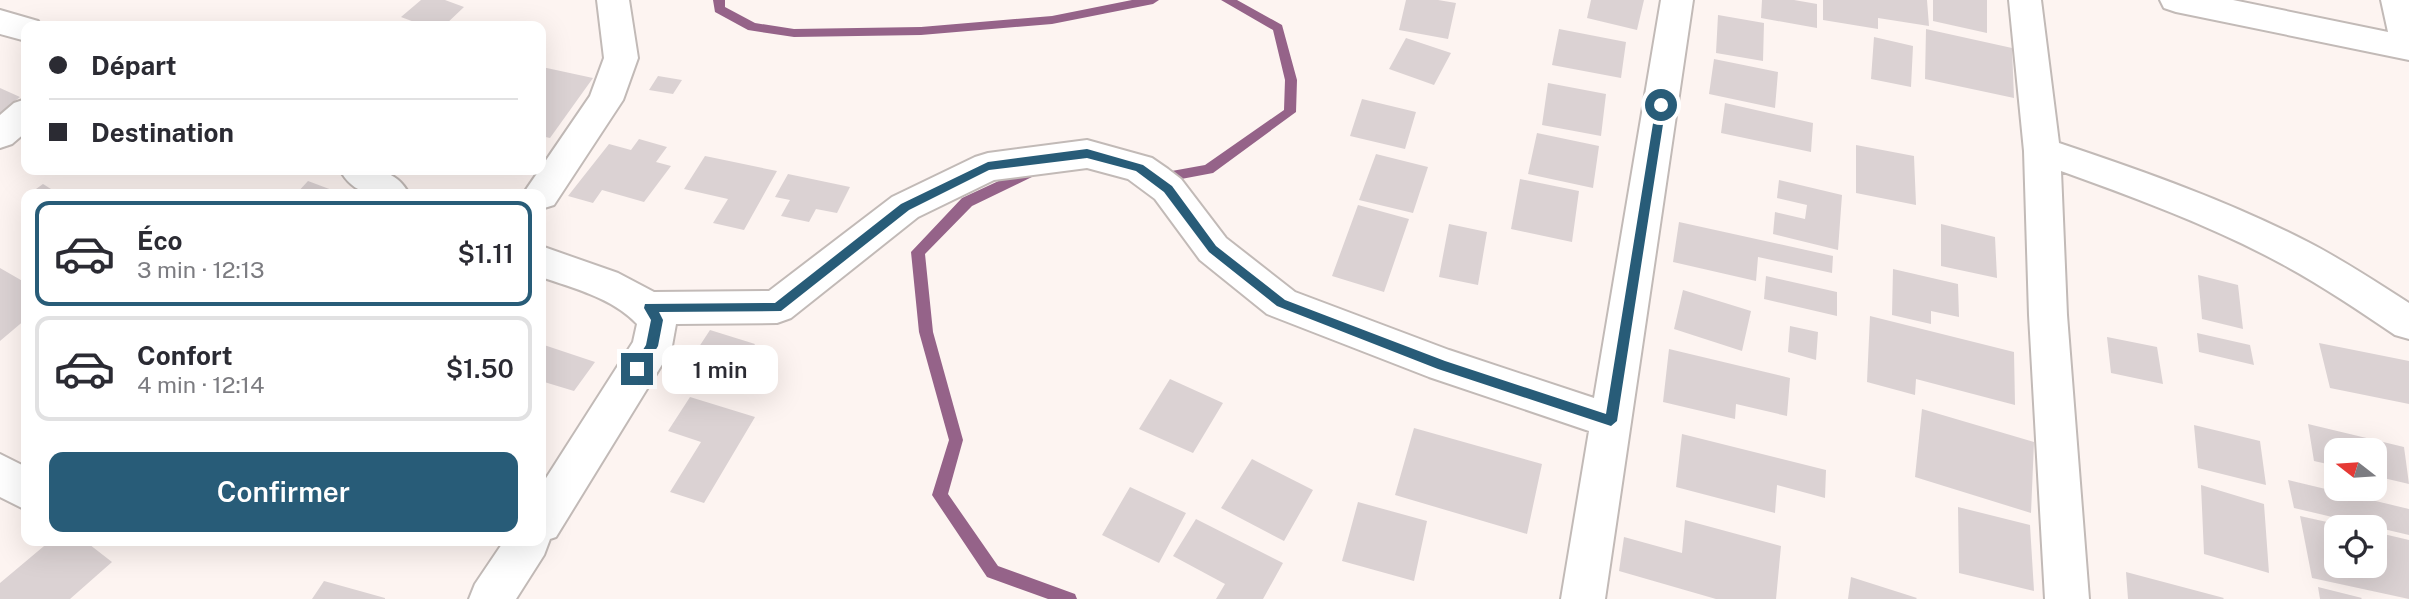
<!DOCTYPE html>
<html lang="fr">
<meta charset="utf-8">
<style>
body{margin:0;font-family:"Public Sans",sans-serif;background:#f2f2f3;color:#2b2b33;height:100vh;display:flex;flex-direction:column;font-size:26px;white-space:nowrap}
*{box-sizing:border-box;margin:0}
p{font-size:23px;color:#7c7c81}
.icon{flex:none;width:38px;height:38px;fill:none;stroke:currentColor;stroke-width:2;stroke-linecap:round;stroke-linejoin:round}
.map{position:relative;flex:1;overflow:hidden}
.sheet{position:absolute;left:21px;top:189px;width:525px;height:357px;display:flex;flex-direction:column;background:#fff;border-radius:14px;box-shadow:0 7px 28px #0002}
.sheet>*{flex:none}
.guide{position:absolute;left:21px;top:21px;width:525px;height:154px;border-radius:14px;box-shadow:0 7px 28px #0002;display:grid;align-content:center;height:154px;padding:0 28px;background:#fff}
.needle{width:46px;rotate:287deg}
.tools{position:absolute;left:2324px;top:438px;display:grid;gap:14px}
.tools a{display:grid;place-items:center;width:63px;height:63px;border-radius:14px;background:#fff;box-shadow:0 7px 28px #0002;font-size:35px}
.end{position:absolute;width:32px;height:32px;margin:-16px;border:9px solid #285c78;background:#fff;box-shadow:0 0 0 4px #fff}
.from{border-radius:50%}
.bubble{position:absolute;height:49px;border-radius:14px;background:#fff;box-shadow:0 7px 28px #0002;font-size:23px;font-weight:600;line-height:49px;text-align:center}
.guide b{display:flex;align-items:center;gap:24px;height:66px;font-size:26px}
.guide b+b{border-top:2px solid #e1e1e2}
.guide i{width:18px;height:18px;background:#2b2b33}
ul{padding:12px 0 0;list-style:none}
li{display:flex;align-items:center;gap:21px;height:105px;margin:0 14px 10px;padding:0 14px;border:4px solid #e1e1e2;border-radius:14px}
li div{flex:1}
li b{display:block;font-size:26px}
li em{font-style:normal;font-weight:600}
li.active{border-color:#285c78}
li>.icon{width:63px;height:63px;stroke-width:1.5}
.cta{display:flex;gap:14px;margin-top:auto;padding:14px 28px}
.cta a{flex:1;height:80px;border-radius:14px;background:#285c78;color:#fff;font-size:28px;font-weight:600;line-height:80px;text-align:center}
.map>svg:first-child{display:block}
</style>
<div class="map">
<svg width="2409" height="599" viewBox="0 0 2409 599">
<rect width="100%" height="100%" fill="#fdf4f1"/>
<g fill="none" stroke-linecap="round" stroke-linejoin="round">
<path fill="#956389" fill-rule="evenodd" d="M 713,0 L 725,0 L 725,7 L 755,23 L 794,29 L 921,27 L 1052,16 L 1132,0 L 1159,0 L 1153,4 L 1052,24 L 921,35 L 794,37 L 748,30 L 715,12 Z
M 1221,0 L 1237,0 L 1282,25 L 1297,80 L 1296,112 L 1213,173 L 1160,183 L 1155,182 L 1153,178 L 1155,174 L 1205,165 L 1284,110 L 1285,80 L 1273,30 Z
M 1033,165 L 1038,166 L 1040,170 L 1038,174 L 972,206 L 925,254 L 933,332 L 963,440 L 948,494 L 998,566 L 1075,594 L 1077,599 L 1048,599 L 987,577 L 932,495 L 949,440 L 919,332 L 911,252 L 962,198 Z"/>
</g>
<path fill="#dbd2d3" d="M 421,0 L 445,0 L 464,7 L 444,26 L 425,26 L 401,17 Z
M 1406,0 L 1438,0 L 1456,3 L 1448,39 L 1399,30 Z
M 1591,0 L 1644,0 L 1637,30 L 1587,18 Z
M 1762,0 L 1794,0 L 1817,4 L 1817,28 L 1761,18 Z
M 1823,0 L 1927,0 L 1929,26 L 1878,18 L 1878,29 L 1823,20 Z
M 1933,0 L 1987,0 L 1987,33 L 1933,21 Z
M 1718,15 L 1764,23 L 1763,61 L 1716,53 Z
M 1559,29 L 1626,42 L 1621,78 L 1552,65 Z
M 1926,29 L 2012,48 L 2014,98 L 1925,79 Z
M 1874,37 L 1913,46 L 1911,87 L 1871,79 Z
M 1406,38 L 1451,53 L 1434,85 L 1389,69 Z
M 1714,59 L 1778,72 L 1775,108 L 1709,94 Z
M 542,67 L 593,78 L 550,138 L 541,136 Z
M 658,76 L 682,80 L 673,94 L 649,90 Z
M 1548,83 L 1606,94 L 1601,136 L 1542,125 Z
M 0,88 L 20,97 L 0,113 Z
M 1362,99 L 1416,112 L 1405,149 L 1350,136 Z
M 1725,103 L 1813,123 L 1811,152 L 1721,133 Z
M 1537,133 L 1599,146 L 1593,188 L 1528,174 Z
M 639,139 L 667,147 L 656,162 L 671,166 L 644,202 L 602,190 L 593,203 L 568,196 L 609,144 L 631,150 Z
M 1856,145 L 1914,156 L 1916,205 L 1856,193 Z
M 1376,154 L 1428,167 L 1413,213 L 1359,200 Z
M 705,156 L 777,171 L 744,230 L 713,223 L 728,199 L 684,189 Z
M 788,174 L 850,187 L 837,213 L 816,209 L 809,222 L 781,216 L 790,200 L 775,197 Z
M 1520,179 L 1579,191 L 1572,242 L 1511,229 Z
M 1779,180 L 1842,195 L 1838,250 L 1773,234 L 1775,212 L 1805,219 L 1807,205 L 1777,198 Z
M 308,181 L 332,190 L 328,194 L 296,194 Z
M 43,184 L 59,194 L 29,194 Z
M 1358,205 L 1409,219 L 1384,292 L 1332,276 Z
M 1679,222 L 1833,256 L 1832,273 L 1758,257 L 1756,281 L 1673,262 Z
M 1449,224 L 1487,232 L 1478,285 L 1439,277 Z
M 1941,224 L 1995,237 L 1997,278 L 1941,266 Z
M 0,268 L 26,283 L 26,319 L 0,341 Z
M 1893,269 L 1958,284 L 1959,317 L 1931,311 L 1931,324 L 1892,315 Z
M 2198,275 L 2238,285 L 2243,329 L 2202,319 Z
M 1766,276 L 1837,292 L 1837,316 L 1764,299 Z
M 1683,290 L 1751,311 L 1742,351 L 1674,329 Z
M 1870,316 L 2014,352 L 2015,405 L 1916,379 L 1915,395 L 1867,382 Z
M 1790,326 L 1818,332 L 1816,360 L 1788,352 Z
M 710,330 L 755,344 L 726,393 L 678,379 Z
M 2197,333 L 2250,345 L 2254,365 L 2199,352 Z
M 2107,337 L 2157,347 L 2163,384 L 2111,373 Z
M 2319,343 L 2409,361 L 2409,404 L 2330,388 Z
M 541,344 L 595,362 L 574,391 L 541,381 Z
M 1669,349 L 1790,378 L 1787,416 L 1736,404 L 1735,419 L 1663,402 Z
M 1170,379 L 1223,403 L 1193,453 L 1139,429 Z
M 690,397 L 755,417 L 704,503 L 670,492 L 701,442 L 668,431 Z
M 1922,409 L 2034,442 L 2031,513 L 1915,477 Z
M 2308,424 L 2404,447 L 2409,484 L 2375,476 L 2375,450 L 2336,450 L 2336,466 L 2314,461 Z
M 2194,425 L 2260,441 L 2266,485 L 2198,468 Z
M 1414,428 L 1542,464 L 1527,534 L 1395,495 Z
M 1682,434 L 1826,470 L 1825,498 L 1777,485 L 1775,513 L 1676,487 Z
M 1252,459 L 1313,490 L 1284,541 L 1221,508 Z
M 2288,480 L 2409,509 L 2409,535 L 2294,508 Z
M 2201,485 L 2264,504 L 2269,573 L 2204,554 Z
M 1130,487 L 1186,513 L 1159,563 L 1102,535 Z
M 1358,502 L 1427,521 L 1414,581 L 1342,561 Z
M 1958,507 L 2030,525 L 2034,591 L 1959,573 Z
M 2300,516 L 2345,526 L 2336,527 L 2336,565 L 2375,565 L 2375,532 L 2409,540 L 2409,599 L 2312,578 Z
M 1196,519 L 1283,563 L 1263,599 L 1216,599 L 1225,584 L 1173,556 Z
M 1685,520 L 1781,546 L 1776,599 L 1716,599 L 1619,571 L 1624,537 L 1682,553 Z
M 50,541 L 85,541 L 112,562 L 70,599 L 0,599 L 0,583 Z
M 2126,572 L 2224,598 L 2223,599 L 2128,599 Z
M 1851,577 L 1917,598 L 1916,599 L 1848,599 Z
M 324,581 L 385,598 L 385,599 L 312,599 Z
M 2318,587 L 2362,598 L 2361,599 L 2320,599 Z"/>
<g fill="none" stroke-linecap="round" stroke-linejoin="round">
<defs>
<path id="minor" d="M 597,0 L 629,0 L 638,58 L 623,100 L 554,205 L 541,209 L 541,194 L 523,194 L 590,96 L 604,58 Z
M 1661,0 L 1693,0 L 1605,599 L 1561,599 L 1589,431 L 1429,377 L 1267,314 L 1200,260 L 1155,199 L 1128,179 L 1087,168 L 994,180 L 918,217 L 791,318 L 777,323 L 676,324 L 672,346 L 666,358 L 556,537 L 550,539 L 544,555 L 516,599 L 469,599 L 475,584 L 504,541 L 541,541 L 541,486 L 633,342 L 637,324 C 613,298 573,288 541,277 L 541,246 L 618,273 L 654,292 L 769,291 L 892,197 L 975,157 L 988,153 L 1087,140 L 1152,158 L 1168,169 L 1181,179 L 1226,238 L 1295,292 L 1449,350 L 1594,398 Z
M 2009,0 L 2041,0 L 2059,143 C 2143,171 2228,201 2308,242 C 2343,260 2376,282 2409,303 L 2409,339 L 2395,335 C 2358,310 2321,285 2282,264 C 2212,226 2136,198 2061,171 L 2067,315 L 2089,599 L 2045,599 L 2029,315 L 2024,151 Z
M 2160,0 L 2233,0 L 2388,32 L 2381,0 L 2409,0 L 2409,60 L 2176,12 L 2164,8 Z
M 0,10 L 38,21 L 41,26 L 26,26 L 26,41 L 0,34 Z
M 26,99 L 26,132 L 12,144 L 0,148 L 0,115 L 14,103 Z
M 340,170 C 368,169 395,166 409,194 C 380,195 356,199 340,170 Z
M 0,454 L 26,467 L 26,510 L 0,497 Z"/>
</defs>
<use href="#minor" stroke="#c2bab7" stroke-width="4"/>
<use href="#minor" fill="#fff" fill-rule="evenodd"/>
</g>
<path fill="#285c78" d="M 1661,102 L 1666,105 L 1617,421 L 1611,426 L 1438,369 L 1277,306 L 1209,252 L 1164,192 L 1136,171 L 1087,158 L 989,170 L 909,210 L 781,311 L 659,312 L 663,320 L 658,346 L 642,373 L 637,374 L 631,369 L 646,345 L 651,320 L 644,308 L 645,304 L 775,303 L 901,204 L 988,162 L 1087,149 L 1143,165 L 1172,186 L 1216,246 L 1285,300 L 1445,361 L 1606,414 L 1656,105 Z"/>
</svg>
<div class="tools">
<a><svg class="needle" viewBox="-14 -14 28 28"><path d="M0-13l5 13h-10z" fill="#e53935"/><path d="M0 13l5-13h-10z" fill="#7c7c81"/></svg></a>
<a><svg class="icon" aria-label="locate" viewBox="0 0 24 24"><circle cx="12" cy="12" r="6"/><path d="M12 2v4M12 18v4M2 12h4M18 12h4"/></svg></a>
</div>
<i class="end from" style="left:1661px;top:105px"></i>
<i class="end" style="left:637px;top:369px"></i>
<div class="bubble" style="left:662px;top:345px;width:116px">1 min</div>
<div class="guide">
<b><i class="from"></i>Départ</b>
<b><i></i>Destination</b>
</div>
<section class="sheet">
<ul>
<li class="active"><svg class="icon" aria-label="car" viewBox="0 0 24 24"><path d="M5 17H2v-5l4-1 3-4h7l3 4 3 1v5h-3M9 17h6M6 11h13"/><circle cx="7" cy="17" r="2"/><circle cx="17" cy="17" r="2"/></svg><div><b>Éco</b><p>3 min · 12:13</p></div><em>$1.11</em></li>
<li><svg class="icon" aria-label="car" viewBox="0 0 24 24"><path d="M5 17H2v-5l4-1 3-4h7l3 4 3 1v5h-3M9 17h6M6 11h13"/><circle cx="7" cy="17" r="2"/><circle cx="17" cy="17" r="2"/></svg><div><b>Confort</b><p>4 min · 12:14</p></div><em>$1.50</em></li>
</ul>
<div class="cta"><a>Confirmer</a></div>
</section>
</div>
